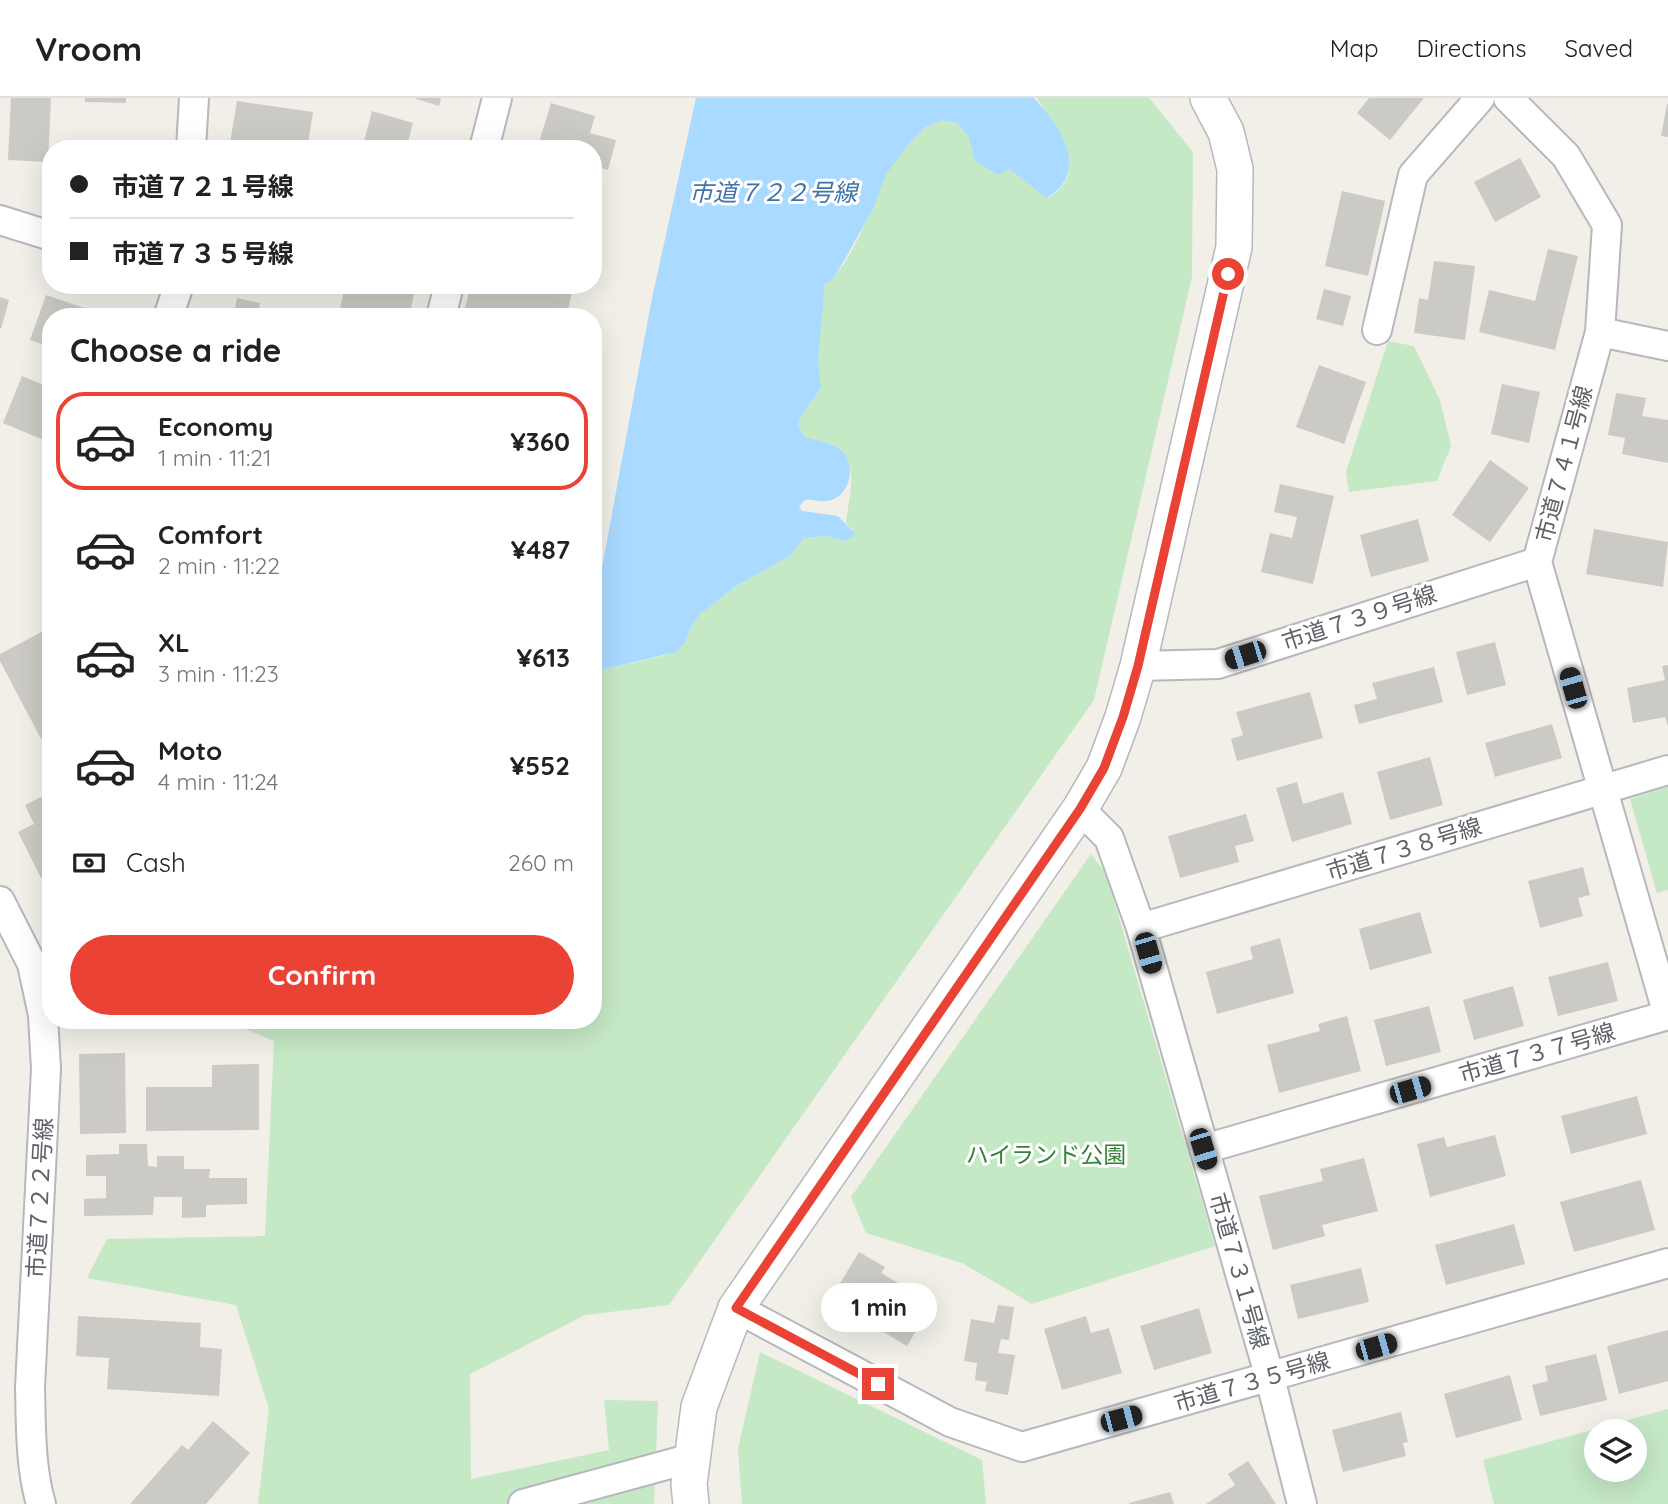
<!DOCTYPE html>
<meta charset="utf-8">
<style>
body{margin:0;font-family:Quicksand,"Noto Sans JP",sans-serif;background:#f2f2f2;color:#222;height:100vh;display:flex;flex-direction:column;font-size:26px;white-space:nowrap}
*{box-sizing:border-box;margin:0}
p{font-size:23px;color:#767676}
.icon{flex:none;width:38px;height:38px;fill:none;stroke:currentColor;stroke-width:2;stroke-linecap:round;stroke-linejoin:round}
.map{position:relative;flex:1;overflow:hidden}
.details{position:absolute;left:42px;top:210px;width:560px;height:721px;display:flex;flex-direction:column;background:#fff;border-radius:28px;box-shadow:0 7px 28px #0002}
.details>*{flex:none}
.guide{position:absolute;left:42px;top:42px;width:560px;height:154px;border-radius:28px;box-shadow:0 7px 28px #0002;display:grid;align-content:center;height:154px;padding:0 28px;background:#fff}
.tools{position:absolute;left:1584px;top:1321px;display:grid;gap:14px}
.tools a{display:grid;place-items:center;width:63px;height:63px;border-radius:50%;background:#fff;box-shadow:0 7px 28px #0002;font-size:35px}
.end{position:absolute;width:32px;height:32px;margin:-16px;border:9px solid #ea4335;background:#fff;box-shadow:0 0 0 4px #fff}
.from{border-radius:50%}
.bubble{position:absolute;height:49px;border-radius:24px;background:#fff;box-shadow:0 7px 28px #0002;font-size:23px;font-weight:800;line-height:49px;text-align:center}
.car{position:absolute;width:21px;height:42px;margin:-21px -10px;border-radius:9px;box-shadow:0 0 5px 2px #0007;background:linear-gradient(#222 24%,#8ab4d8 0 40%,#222 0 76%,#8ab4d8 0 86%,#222 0)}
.guide b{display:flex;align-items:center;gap:24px;height:66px;font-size:26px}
.guide b+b{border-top:2px solid #e0e0e0}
.guide i{width:18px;height:18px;background:#222}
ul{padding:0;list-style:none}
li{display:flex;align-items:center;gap:21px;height:98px;margin:0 14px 10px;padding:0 14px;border:4px solid transparent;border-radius:28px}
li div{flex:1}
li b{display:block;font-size:26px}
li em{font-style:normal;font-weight:800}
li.current{border-color:#ea4335}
li>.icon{width:63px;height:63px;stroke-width:1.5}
h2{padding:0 28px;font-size:32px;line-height:84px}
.pay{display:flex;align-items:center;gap:18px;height:77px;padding:0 28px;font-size:26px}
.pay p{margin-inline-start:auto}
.button{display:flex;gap:14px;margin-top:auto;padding:14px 28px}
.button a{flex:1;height:80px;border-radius:42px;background:#ea4335;color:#fff;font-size:28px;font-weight:800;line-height:80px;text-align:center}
header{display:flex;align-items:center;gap:42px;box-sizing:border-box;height:98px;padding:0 35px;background:#fff;border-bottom:2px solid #e0e0e0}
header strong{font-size:33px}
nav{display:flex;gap:38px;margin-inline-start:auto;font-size:24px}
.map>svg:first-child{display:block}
</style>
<header>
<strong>Vroom</strong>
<nav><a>Map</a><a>Directions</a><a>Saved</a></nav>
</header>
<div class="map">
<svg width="1668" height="1406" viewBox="0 0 1668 1406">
<rect width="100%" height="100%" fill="#f1efe8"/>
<path fill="#c5e8c5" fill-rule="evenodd" d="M 1037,0 L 1149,0 L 1193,54 L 1192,179 L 1094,602 L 669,1207 L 585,1217 L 470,1276 L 471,1381 L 609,1352 L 604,1302 L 658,1303 L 654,1406 L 258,1406 L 269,1311 L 236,1207 L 87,1180 L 107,1141 L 265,1138 L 274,943 L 224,922 L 593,922 L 593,574 L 667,557 L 686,543 L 691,529 L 700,516 L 736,488 L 790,458 L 804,440 L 825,438 L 846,443 L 853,432 L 846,425 C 848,402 861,364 837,349 C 828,344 815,342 805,339 L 798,329 L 801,318 L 821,290 L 814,229 L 822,207 L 825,186 C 852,167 872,108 885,78 C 892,63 907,48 919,36 C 924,31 934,23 942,22 C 946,22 953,24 957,25 L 968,38 L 975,63 L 998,77 L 1009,71 L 1048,100 C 1093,73 1056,31 1037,0 Z
M 1388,243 L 1414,248 L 1440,302 L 1451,348 L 1437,383 L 1349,394 L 1346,374 Z
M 1668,689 L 1668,792 L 1657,795 L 1630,701 Z
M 1091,756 L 1106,775 L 1215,1148 L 1032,1206 L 962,1165 L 866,1135 L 851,1099 Z
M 760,1254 L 982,1362 L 986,1406 L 742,1406 L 738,1351 Z
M 1668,1311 L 1668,1406 L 1494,1406 L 1483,1362 ZM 1596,1334 L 1634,1334 L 1634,1372 L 1596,1372 Z"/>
<path fill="#aadaff" d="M 696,0 L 1034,0 C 1059,27 1092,73 1047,100 L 1009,71 L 998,77 L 975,63 L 968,38 L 957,25 L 941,22 L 925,30 L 907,48 L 886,76 L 874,109 L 845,161 L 833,181 L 825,186 L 818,260 L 821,290 L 801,318 L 798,329 L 805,339 C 816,342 831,344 841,352 C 858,366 850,401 826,403 C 819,404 812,401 805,402 L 799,409 L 802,413 L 838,418 L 856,436 L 846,443 L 825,438 L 804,440 L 790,458 L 736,488 L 700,516 L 691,529 L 686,543 L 676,554 L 593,574 L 593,518 L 651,205 Z"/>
<path fill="#cccac5" d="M 11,0 L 51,0 L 48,64 L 8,62 Z
M 85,0 L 126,0 L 126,5 L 85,4 Z
M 414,0 L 441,0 L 439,8 Z
M 1369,0 L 1424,0 L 1390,42 L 1357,15 Z
M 237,3 L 313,14 L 307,51 L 229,51 Z
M 551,5 L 595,18 L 590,35 L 616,42 L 608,72 L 593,68 L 593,51 L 537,51 Z
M 1667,6 L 1668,6 L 1668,39 L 1661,38 Z
M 372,13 L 413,25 L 406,51 L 362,51 Z
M 1520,60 L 1541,99 L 1495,124 L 1474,84 Z
M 1342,93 L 1385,103 L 1368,178 L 1325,168 Z
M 1548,151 L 1578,158 L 1555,252 L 1479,234 L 1489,192 L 1535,203 Z
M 1434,163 L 1475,168 L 1465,242 L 1414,235 L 1419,200 L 1428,202 Z
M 345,187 L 416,187 L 409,219 L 377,219 L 340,211 Z
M 471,187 L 574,187 L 566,219 L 488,219 L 464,213 Z
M 1324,191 L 1351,198 L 1343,228 L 1316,221 Z
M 46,197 L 108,218 L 108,219 L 51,219 L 51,249 L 30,242 Z
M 0,199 L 9,202 L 1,231 L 0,230 Z
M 237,200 L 260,205 L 257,219 L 233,219 Z
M 1319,267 L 1366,284 L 1344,346 L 1296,329 Z
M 22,278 L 51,290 L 51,345 L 3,325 Z
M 1502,286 L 1540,294 L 1529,345 L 1491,336 Z
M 1616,295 L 1646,300 L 1642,318 L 1668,322 L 1668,365 L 1622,356 L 1625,340 L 1608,337 Z
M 1490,362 L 1529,390 L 1490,444 L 1452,417 Z
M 1280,386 L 1334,398 L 1313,486 L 1261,474 L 1270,435 L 1292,440 L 1297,419 L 1274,414 Z
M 1418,421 L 1429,463 L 1371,479 L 1360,437 Z
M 1594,431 L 1668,444 L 1663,489 L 1586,476 Z
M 51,529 L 51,636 L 41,641 L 0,563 L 0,556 Z
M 1495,544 L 1506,587 L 1467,597 L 1456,554 Z
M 1668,567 L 1668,628 L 1665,619 L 1633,625 L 1627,590 L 1665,582 L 1662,568 Z
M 1434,569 L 1443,604 L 1359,626 L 1354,607 L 1377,601 L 1372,585 Z
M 1310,594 L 1323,640 L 1237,663 L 1231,641 L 1243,637 L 1236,614 Z
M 1552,626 L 1562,660 L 1495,679 L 1485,645 Z
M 1430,659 L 1443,707 L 1390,722 L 1377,674 Z
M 1297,684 L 1303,706 L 1343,694 L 1352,726 L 1292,744 L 1276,690 Z
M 51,694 L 51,775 L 41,780 L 18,734 L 34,726 L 25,707 Z
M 1246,716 L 1254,743 L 1235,748 L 1239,764 L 1180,780 L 1168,738 Z
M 1583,769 L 1590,797 L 1578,800 L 1583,818 L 1540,830 L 1528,783 Z
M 1420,814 L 1432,855 L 1370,872 L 1359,831 Z
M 1280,840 L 1294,895 L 1217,916 L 1206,874 L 1253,861 L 1250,849 Z
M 1608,864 L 1618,903 L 1558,918 L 1548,879 Z
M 1513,888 L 1524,928 L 1474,942 L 1463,902 Z
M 1429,908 L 1441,954 L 1386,968 L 1374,922 Z
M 1347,918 L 1361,973 L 1279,995 L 1267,947 L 1320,933 L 1318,926 Z
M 125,955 L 126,1035 L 80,1036 L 79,956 Z
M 259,966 L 259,1032 L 146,1033 L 146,989 L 212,989 L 212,967 Z
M 1637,998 L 1647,1036 L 1571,1056 L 1561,1018 Z
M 1495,1037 L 1506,1078 L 1430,1099 L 1417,1046 L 1444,1039 L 1447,1049 Z
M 119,1046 L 147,1046 L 148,1068 L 157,1069 L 157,1058 L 184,1058 L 184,1071 L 210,1071 L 209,1080 L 247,1080 L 247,1106 L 206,1107 L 206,1119 L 182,1120 L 182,1099 L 154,1099 L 153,1117 L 84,1118 L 84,1101 L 106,1100 L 106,1078 L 86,1078 L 86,1057 L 119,1056 Z
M 1364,1060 L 1378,1113 L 1322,1127 L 1325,1138 L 1273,1152 L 1259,1098 L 1323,1083 L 1320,1071 Z
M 1641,1082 L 1655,1132 L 1574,1154 L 1560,1104 Z
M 1514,1126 L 1525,1166 L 1446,1187 L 1435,1147 Z
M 859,1154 L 885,1169 L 881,1175 L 933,1205 L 907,1248 L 860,1220 L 852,1232 L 822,1215 Z
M 1361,1170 L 1369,1204 L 1298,1221 L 1290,1187 Z
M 998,1207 L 1014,1209 L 1009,1242 L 1001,1241 L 998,1255 L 1015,1257 L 1008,1297 L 985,1293 L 987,1284 L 975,1282 L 977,1265 L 964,1263 L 971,1221 L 994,1225 Z
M 1199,1210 L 1212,1255 L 1154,1272 L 1140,1228 Z
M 78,1218 L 201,1225 L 200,1249 L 222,1251 L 219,1298 L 107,1291 L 109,1260 L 76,1258 Z
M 1086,1218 L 1091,1235 L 1109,1230 L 1122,1275 L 1062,1292 L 1044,1231 Z
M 1668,1232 L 1668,1283 L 1619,1296 L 1607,1248 Z
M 1596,1256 L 1607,1302 L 1540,1318 L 1532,1287 L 1548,1283 L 1545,1268 Z
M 1510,1277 L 1522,1322 L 1456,1340 L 1444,1296 Z
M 1401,1314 L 1408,1344 L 1403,1345 L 1406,1358 L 1343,1374 L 1332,1332 Z
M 213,1323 L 250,1355 L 206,1406 L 130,1406 L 182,1347 L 188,1352 Z
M 1248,1363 L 1276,1406 L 1206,1406 L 1235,1387 L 1228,1376 Z
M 1170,1394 L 1174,1406 L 1129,1406 L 1129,1405 Z"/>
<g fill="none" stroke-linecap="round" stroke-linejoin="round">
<defs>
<path id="minor" d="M 1508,0 L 1566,58 L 1607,127 L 1600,234 L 1537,464 L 1668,917
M 191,51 L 194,0
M 484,51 L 497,0
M 0,122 L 51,138
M 168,219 L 179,187
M 441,219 L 449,187
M 1377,232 L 1413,77 L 1480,0
M 1600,234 L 1668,248
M 1138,568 L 1218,566 L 1537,464
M 1080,711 L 1109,740 L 1141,830 L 1270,1280 L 1302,1406
M 0,803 L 32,866 L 43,917 L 46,971 L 30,1289 C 31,1328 30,1368 41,1406
M 1141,830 L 1668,672
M 1204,1051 L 1668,917
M 736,1210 L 950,1324 L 1022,1349 L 1668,1165
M 523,1406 L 692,1360"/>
<path id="tertiary" d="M 691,1406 L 689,1386 L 699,1309 L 736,1210 L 1080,711 L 1104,670 L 1123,619 L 1138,568 L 1234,149 L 1235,71 L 1226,34 L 1208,0"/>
</defs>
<use href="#minor" stroke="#b5b8bc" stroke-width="32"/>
<use href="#tertiary" stroke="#b5b8bc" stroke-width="38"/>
<use href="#minor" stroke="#fff" stroke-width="28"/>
<use href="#tertiary" stroke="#fff" stroke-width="35"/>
</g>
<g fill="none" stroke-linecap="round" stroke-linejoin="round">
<path stroke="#ea4335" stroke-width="9" d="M 878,1286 L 736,1210 L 1080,711 L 1104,670 L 1123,619 L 1138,568 L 1228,176"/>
</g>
<g text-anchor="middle" stroke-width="6" stroke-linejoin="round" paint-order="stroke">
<g font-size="23" fill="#5f6368" stroke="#fff">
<text transform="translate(1564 366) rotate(-75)" y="8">市道７４１号線</text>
<text transform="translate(1359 520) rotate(-18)" y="8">市道７３９号線</text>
<text transform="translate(1404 751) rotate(-17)" y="8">市道７３８号線</text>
<text transform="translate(1537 955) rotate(-16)" y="8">市道７３７号線</text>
<text transform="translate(40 1100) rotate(-87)" y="8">市道７２２号線</text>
<text transform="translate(1239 1173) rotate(74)" y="8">市道７３１号線</text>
<text transform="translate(1252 1284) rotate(-16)" y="8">市道７３５号線</text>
</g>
<g font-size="23" fill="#348238" stroke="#fff">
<text x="1046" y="1065">ハイランド公園</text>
</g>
<g font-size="24" font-style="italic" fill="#4174aa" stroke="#fff">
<text x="773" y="103">市道７２２号線</text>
</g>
</g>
</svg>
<div class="tools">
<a><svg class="icon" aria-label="layers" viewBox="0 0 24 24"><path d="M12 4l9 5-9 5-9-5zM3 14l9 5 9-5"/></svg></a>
</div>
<i class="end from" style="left:1228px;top:176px"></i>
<i class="end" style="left:878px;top:1286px"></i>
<div class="bubble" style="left:821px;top:1185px;width:116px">1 min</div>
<i class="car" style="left:1245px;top:557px;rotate:252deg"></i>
<i class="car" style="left:1573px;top:590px;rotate:344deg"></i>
<i class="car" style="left:1148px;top:855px;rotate:164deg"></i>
<i class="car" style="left:1410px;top:992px;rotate:74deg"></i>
<i class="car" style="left:1203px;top:1051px;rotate:163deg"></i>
<i class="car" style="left:1376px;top:1249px;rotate:74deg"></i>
<i class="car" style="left:1121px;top:1321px;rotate:75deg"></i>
<div class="guide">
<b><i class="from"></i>市道７２１号線</b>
<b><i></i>市道７３５号線</b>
</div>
<section class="details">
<h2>Choose a ride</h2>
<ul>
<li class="current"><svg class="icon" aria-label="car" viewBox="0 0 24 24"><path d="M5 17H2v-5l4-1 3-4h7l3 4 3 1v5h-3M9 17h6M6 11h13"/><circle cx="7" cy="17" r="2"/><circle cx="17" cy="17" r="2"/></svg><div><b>Economy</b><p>1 min · 11:21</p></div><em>¥360</em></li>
<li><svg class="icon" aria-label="car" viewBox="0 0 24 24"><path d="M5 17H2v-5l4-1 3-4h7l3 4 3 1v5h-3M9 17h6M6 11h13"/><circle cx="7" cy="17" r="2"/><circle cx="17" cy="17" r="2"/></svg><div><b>Comfort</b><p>2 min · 11:22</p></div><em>¥487</em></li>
<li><svg class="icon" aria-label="car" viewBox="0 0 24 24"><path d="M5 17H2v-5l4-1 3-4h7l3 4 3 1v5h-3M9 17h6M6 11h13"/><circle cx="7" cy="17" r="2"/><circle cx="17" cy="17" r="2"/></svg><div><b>XL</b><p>3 min · 11:23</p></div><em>¥613</em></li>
<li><svg class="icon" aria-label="car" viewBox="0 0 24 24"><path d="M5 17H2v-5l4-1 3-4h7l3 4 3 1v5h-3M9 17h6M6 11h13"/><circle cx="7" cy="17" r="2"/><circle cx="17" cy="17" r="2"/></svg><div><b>Moto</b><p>4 min · 11:24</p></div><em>¥552</em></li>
</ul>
<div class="pay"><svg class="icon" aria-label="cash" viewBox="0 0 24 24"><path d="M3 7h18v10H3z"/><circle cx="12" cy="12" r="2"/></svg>Cash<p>260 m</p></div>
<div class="button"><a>Confirm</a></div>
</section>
</div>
